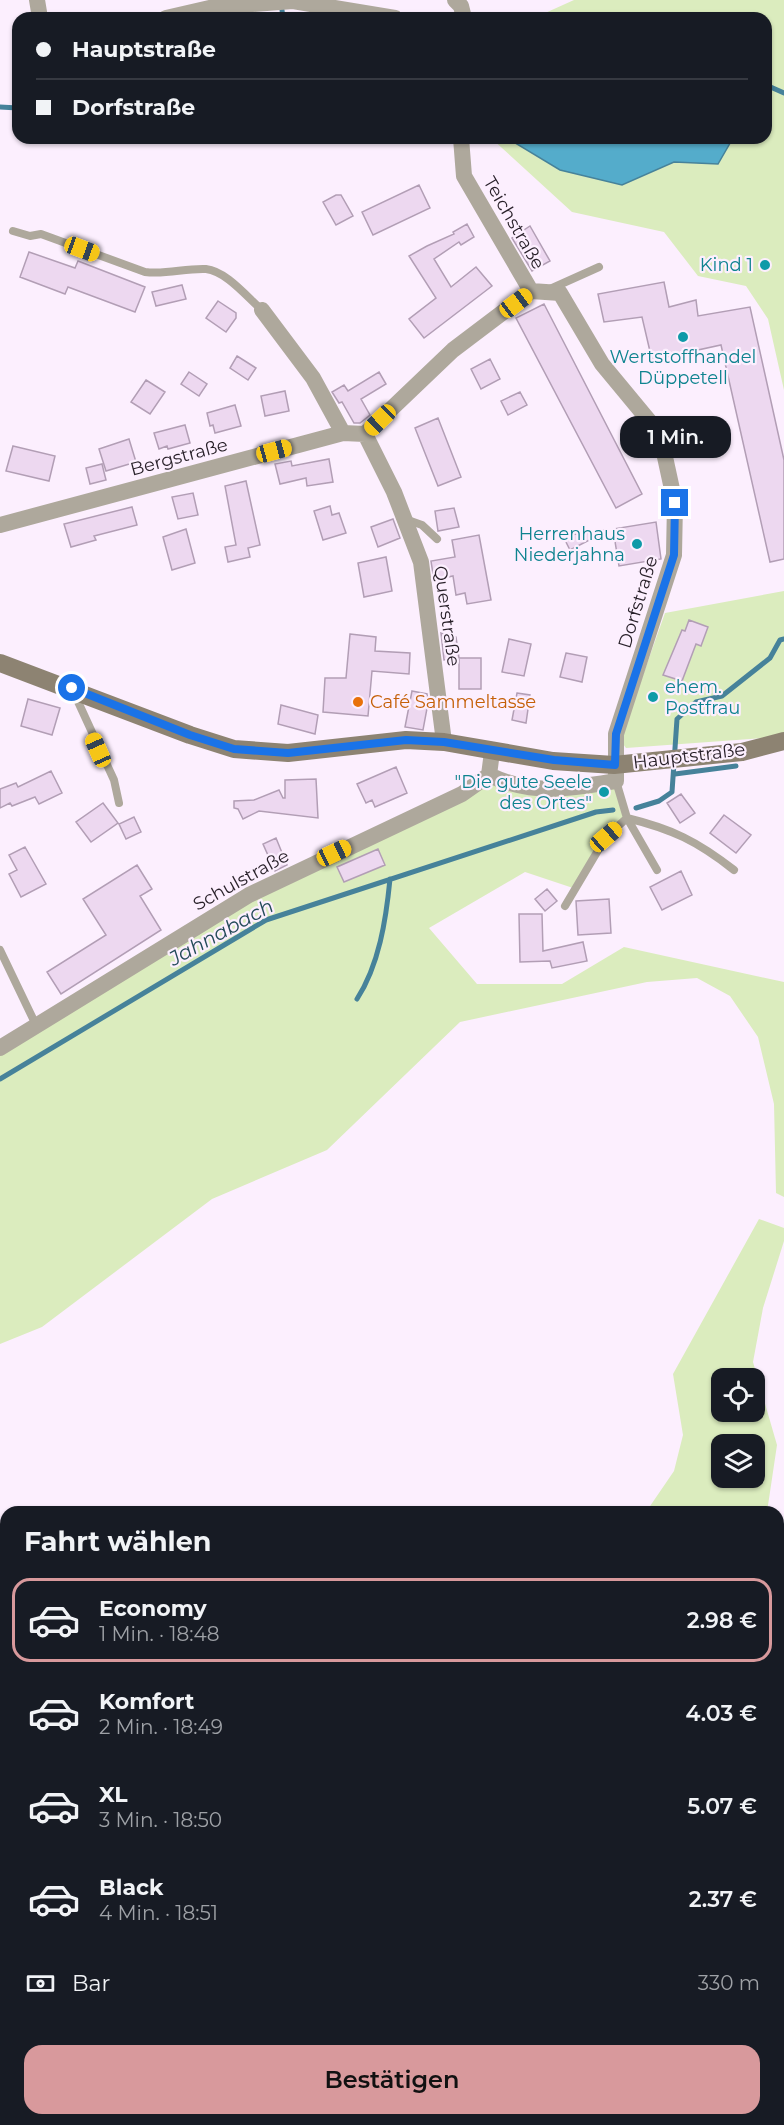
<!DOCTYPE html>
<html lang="de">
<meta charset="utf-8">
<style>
body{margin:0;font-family:Montserrat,sans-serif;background:#242831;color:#f1f3f6;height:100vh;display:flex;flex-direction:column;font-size:22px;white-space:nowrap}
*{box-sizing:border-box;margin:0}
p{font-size:20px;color:#9ea1a6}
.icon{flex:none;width:33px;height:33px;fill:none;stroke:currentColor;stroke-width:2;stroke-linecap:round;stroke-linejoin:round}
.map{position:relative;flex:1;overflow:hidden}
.sheet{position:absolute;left:0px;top:1506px;width:784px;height:620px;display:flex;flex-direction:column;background:#171b24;border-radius:18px 18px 0 0;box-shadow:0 2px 4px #0004}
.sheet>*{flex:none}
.hud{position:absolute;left:12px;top:12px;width:760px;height:132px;border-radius:18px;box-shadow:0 2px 4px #0004;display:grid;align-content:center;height:132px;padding:0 24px;background:#171b24}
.tools{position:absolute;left:711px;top:1368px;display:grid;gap:12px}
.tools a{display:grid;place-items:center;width:54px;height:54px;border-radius:12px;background:#171b24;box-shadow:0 2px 4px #0004;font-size:30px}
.end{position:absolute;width:27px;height:27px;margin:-14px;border:8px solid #1a73e8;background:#fff;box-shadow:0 0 0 3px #fff}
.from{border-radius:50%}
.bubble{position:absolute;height:42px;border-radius:18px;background:#171b24;box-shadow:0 2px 4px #0004;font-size:20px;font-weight:600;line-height:42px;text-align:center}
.car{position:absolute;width:18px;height:36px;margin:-18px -9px;border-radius:8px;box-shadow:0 0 4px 2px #0007;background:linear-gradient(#f5c518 24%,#345 0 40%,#f5c518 0 76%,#345 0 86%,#f5c518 0)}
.hud b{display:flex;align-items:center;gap:21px;height:57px;font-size:22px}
.hud b+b{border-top:2px solid #363941}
.hud i{width:15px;height:15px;background:#f1f3f6}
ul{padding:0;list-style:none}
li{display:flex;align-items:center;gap:18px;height:84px;margin:0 12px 9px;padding:0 12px;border:3px solid transparent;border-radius:18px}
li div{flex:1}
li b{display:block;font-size:22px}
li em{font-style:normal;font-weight:600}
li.current{border-color:#d8999c}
li>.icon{width:54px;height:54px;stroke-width:1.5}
h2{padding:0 24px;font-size:27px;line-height:72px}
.pay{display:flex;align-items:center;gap:15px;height:66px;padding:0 24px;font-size:22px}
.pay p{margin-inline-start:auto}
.primary-button{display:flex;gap:12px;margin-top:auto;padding:12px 24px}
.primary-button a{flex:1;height:69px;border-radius:18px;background:#d8999c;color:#111;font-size:24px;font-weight:600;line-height:69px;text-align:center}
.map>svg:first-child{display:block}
</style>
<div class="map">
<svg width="784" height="2125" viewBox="0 0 784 2125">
<rect width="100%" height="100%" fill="#fceffe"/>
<path fill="#dbecbe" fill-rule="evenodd" d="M 574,0 L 784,0 L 784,390 L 768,319 L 746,286 L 698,276 L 664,232 L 572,212 L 491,138 L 507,138 L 560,170 L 622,185 L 674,162 L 704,163 L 723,138 L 766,138 L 766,18 L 534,18 Z
M 784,591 L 784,733 L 765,738 L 626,748 L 620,740 L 665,613 Z
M 489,775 L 510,785 L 616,781 L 627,818 L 606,837 L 576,889 L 525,872 L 429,928 L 477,984 L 562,984 L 624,947 L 784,982 L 784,1197 L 776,1193 L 774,1104 L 758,1037 L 730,996 L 697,978 L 647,982 L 460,1022 L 327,1150 L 212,1199 L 42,1327 L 0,1344 L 0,1048 L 136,963 Z
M 759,1219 L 784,1228 L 784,1241 L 763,1308 L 753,1362 L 777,1445 L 767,1512 L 646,1512 L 674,1471 L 683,1435 L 673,1374 ZM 722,1378 L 754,1378 L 754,1412 L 722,1412 ZM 754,1444 L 754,1478 L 722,1478 L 722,1444 Z
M 784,1950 L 784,2125 L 679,2125 L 678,2120 L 778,2120 L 778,1958 Z"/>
<path fill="#54accb" stroke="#46829a" stroke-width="1.5" d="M 507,138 L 733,138 L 718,164 L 674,162 L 622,185 L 560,170 Z"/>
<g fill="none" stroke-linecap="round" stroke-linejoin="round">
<path stroke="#46829a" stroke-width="5" d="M 282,10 L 283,18
M 766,85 L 784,93
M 0,107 L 18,108
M 675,774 L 736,766
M 636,808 L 659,801 L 672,792 L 677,719 L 696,702 L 722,696 L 770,658 L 780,640 L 784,639
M 357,999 C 379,965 386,920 390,879
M 0,1079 L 266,920 L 596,812 L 613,810"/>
</g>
<path fill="#edd8f0" stroke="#b29eb5" stroke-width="1.5" d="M 419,185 L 430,208 L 373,235 L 362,212 Z
M 336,195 L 341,195 L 353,216 L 336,225 L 323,202 Z
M 467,224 L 474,237 L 461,245 L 459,242 L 434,259 L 451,287 L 476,267 L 492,286 L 424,338 L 409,319 L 436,298 L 409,256 L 427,246 L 454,234 L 453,232 Z
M 530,226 L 550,261 L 532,271 L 512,238 Z
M 29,252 L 75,268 L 78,261 L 145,287 L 135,312 L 68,287 L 65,294 L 20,277 Z
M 664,282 L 669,307 L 696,300 L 698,316 L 750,307 L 784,460 L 784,559 L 770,562 L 721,345 L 652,360 L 642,317 L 604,322 L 598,294 Z
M 182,285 L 186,299 L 156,306 L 152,292 Z
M 218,301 L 236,313 L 236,318 L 226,332 L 206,318 Z
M 544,304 L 642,494 L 616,508 L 516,318 Z
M 237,356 L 256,368 L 248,380 L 230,368 Z
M 490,359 L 500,379 L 481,389 L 471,369 Z
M 189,372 L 207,384 L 199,396 L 181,384 Z
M 379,372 L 386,384 L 361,399 L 370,415 L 360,423 L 354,423 L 342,402 L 339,403 L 332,392 L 344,385 L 348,391 Z
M 146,380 L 165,392 L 150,414 L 131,402 Z
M 285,391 L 289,411 L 265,416 L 261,396 Z
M 520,392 L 527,405 L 508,415 L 501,401 Z
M 235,405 L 241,426 L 215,433 L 213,425 L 210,426 L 207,413 Z
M 438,418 L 461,477 L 438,486 L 415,428 Z
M 185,425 L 190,443 L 168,449 L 167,446 L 159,449 L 154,433 Z
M 129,439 L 136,462 L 106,471 L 99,449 Z
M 13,446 L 55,456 L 49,481 L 6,471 Z
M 329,459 L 333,482 L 307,486 L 306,478 L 280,484 L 275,464 L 291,461 L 292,466 Z
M 102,464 L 106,480 L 90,484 L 86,468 Z
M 246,481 L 260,545 L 248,548 L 250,557 L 228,562 L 225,547 L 236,545 L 225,486 Z
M 193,493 L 198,515 L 178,519 L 172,497 Z
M 330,506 L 332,515 L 339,513 L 346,533 L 323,540 L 314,511 Z
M 132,507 L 137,525 L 94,536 L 96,540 L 71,547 L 64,524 Z
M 454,508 L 459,527 L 438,531 L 435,511 Z
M 393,519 L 400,538 L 378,547 L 371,527 Z
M 656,522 L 661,559 L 619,566 L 613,529 Z
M 186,529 L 195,563 L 172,570 L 163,537 Z
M 605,530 L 605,532 L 570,550 L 563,536 Z
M 479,535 L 491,600 L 467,604 L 465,593 L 456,595 L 453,576 L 434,580 L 431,561 L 455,557 L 452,540 Z
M 386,557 L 392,591 L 364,597 L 358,563 Z
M 689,620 L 708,627 L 701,646 L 696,644 L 682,681 L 663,675 L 682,630 L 685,631 Z
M 441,633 L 456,637 L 459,658 L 444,660 Z
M 350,634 L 376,637 L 375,651 L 410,653 L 409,674 L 372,671 L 368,716 L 323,712 L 325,678 L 346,678 Z
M 509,639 L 531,644 L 524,676 L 502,672 Z
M 566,653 L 587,657 L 582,682 L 560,677 Z
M 459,658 L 481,658 L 481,689 L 459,689 Z
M 412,691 L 427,694 L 428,703 L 423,730 L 405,727 Z
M 517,693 L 530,695 L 526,723 L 512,720 Z
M 28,699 L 60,708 L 52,735 L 21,726 Z
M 281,705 L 318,715 L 315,734 L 278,724 Z
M 396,767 L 407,793 L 375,807 L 372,800 L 366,803 L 357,784 Z
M 51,771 L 62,793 L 39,804 L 35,797 L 12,806 L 10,803 L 0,808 L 0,789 L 16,783 L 18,787 Z
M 316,779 L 318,818 L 259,811 L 243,819 L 238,809 L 234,808 L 234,801 L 254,800 L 279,790 L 283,798 L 285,798 L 285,780 Z
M 681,794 L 695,813 L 680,823 L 667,803 Z
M 103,803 L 118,823 L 91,842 L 76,822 Z
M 724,815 L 751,835 L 736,853 L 710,833 Z
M 134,817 L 141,832 L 126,839 L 119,824 Z
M 276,838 L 287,865 L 275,871 L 263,844 Z
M 25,847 L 46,884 L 21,897 L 9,874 L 17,870 L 9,855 Z
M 378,849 L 385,865 L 344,882 L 337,867 Z
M 137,865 L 152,889 L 140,896 L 161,930 L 61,994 L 47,972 L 106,935 L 83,899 Z
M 681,871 L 692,895 L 662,910 L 650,887 Z
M 547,889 L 557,901 L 545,911 L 535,899 Z
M 609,899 L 611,933 L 578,935 L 576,901 Z
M 519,914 L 542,914 L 543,951 L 583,942 L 587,961 L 552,968 L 550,961 L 520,962 Z"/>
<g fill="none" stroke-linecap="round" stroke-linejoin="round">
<path stroke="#aea89c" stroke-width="8" d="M 13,231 L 30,236 L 41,234 L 145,272 C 166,275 185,268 206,269 C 226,271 247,297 262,310
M 550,289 L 599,267
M 405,519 L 422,525 L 437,539
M 74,693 L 114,780 L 119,803
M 616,781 L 627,818 L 657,870
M 565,906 L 606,837 L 627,818 C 672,829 697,841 734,870
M 0,950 L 36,1025"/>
<path stroke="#aea89c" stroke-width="16" d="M 37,0 L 40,18
M 455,0 L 461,6 L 464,18
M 166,18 L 214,7 L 293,1 L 395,18
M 461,138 L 464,176 L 531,291
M 262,310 L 313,378 L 343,433
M 365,434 L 394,492 L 421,562 L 444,742
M 0,525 L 343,433 L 365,434 L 453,350 L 531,291
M 489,775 C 533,796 569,789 616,781 L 616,734 L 674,555 L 675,503 L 665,457 L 655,428 L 602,364 L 560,293 L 531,291
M 0,1048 L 249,895 L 462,794 L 489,775 L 492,752"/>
<path stroke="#8d8372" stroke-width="18" d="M 0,663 L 190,735 L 234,749 L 288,753 L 406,740 L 444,742 L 553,761 L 614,765 L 742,752 L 784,741"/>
</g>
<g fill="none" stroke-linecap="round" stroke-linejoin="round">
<path stroke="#1a73e8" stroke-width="8" d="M 72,688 L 190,735 L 234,749 L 288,753 L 406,740 L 444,742 L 554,760 L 615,765 L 616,734 L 674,555 L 675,503"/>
</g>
<g fill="#0f9aa8" stroke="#fceffe" stroke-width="2">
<circle cx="765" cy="265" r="6"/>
<circle cx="683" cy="337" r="6"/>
<circle cx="637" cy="544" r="6"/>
<circle cx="653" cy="697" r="6"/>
<circle cx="604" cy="792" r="6"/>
</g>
<circle fill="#e8710a" stroke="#fceffe" stroke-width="2" cx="358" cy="702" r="6"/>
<g text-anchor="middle" stroke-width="4.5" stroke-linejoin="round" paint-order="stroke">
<g font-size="18" fill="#271f28" stroke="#fceffe">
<text transform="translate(514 223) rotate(60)" y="6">Teichstraße</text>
<text transform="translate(179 457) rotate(-15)" y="6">Bergstraße</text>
<text transform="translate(638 602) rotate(-73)" y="6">Dorfstraße</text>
<text transform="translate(447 616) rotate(82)" y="6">Querstraße</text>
<text transform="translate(689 756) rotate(-7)" y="6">Hauptstraße</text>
<text transform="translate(241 880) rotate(-29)" y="6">Schulstraße</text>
</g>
<g font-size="18" fill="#0d838f" stroke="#fceffe" text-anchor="end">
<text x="753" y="271">Kind 1</text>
<text x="683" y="363" text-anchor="middle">Wertstoffhandel<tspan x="683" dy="21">Düppetell</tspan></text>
<text x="625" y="540">Herrenhaus<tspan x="625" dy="21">Niederjahna</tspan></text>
<text x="665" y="693" text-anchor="start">ehem.<tspan x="665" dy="21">Postfrau</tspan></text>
<text x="592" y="788">"Die gute Seele<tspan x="592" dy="21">des Ortes"</tspan></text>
</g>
<g font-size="18" fill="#c56008" stroke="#fceffe" text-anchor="start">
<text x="370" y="708">Café Sammeltasse</text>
</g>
<g font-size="20" font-style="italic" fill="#244b59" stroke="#fceffe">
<text transform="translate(221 932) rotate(-29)" y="7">Jahnabach</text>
</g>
</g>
</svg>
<div class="tools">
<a><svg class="icon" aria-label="locate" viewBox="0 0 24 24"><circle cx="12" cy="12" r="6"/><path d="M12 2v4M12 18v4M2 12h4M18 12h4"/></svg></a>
<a><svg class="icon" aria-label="layers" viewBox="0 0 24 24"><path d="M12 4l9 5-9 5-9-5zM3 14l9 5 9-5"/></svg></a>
</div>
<i class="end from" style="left:72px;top:688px"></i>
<i class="end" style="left:675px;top:503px"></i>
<div class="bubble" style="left:620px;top:416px;width:111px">1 Min.</div>
<i class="car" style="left:82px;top:249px;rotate:110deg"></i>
<i class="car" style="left:516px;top:303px;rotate:53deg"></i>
<i class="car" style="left:380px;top:420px;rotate:226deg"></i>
<i class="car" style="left:274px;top:451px;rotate:75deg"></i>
<i class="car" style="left:98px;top:750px;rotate:336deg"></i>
<i class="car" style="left:606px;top:837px;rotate:49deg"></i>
<i class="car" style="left:334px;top:853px;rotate:65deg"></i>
<div class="hud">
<b><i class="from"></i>Hauptstraße</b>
<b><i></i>Dorfstraße</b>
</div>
<section class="sheet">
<h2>Fahrt wählen</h2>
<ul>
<li class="current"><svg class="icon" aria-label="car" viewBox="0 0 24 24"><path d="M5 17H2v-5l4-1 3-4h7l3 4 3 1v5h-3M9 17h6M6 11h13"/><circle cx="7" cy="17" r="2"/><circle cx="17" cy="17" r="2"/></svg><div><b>Economy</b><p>1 Min. · 18:48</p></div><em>2.98 €</em></li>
<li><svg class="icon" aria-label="car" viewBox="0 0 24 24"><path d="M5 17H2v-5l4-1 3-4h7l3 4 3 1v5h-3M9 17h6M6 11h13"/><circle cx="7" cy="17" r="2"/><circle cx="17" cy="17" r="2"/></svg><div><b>Komfort</b><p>2 Min. · 18:49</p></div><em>4.03 €</em></li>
<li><svg class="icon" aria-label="car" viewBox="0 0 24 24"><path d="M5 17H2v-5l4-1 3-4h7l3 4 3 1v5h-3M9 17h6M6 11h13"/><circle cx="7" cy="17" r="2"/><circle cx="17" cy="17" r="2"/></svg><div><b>XL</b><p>3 Min. · 18:50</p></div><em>5.07 €</em></li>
<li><svg class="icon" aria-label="car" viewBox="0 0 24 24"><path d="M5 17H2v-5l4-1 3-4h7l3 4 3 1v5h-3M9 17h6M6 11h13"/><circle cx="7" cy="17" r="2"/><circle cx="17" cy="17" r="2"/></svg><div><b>Black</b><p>4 Min. · 18:51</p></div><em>2.37 €</em></li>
</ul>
<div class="pay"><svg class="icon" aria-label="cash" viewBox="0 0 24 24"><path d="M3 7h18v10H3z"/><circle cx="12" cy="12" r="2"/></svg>Bar<p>330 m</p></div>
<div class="primary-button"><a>Bestätigen</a></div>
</section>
</div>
